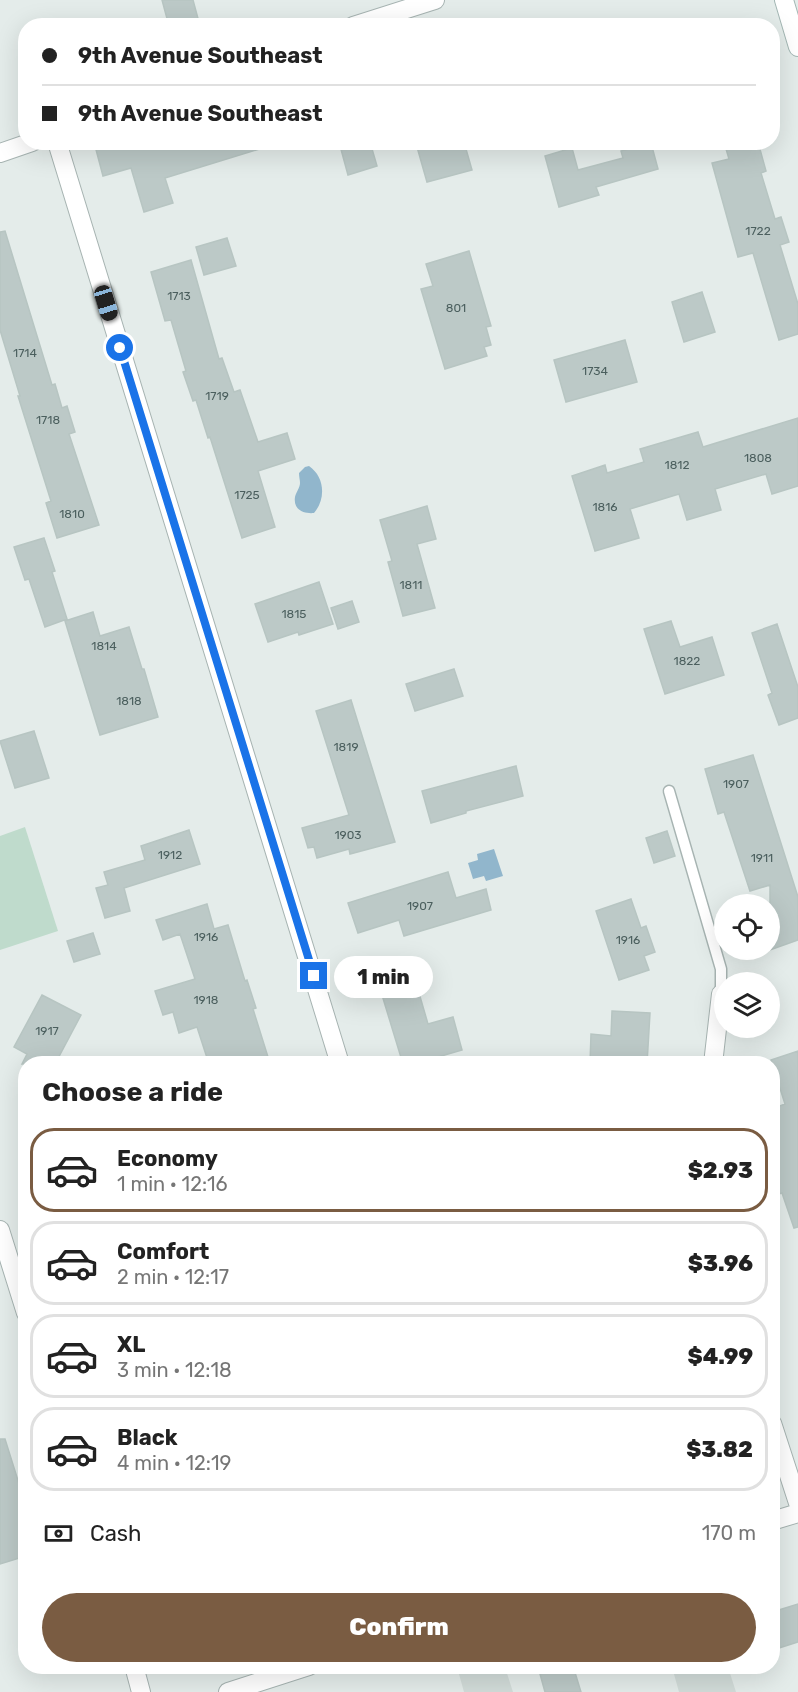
<!DOCTYPE html>
<meta charset="utf-8">
<style>
body{margin:0;font-family:Rubik,sans-serif;background:#f2f2f2;color:#222;height:100vh;display:flex;flex-direction:column;font-size:22px;white-space:nowrap}
*{box-sizing:border-box;margin:0}
p{font-size:20px;color:#767676}
.icon{flex:none;width:33px;height:33px;fill:none;stroke:currentColor;stroke-width:2;stroke-linecap:round;stroke-linejoin:round}
.map{position:relative;flex:1;overflow:hidden}
.drawer{position:absolute;left:18px;top:1056px;width:762px;height:618px;display:flex;flex-direction:column;background:#fff;border-radius:24px;box-shadow:0 6px 24px #0002}
.drawer>*{flex:none}
.banner{position:absolute;left:18px;top:18px;width:762px;height:132px;border-radius:24px;box-shadow:0 6px 24px #0002;display:grid;align-content:center;height:132px;padding:0 24px;background:#fff}
.fabs{position:absolute;left:714px;top:894px;display:grid;gap:12px}
.fabs a{display:grid;place-items:center;width:66px;height:66px;border-radius:50%;background:#fff;box-shadow:0 6px 24px #0002;font-size:30px}
.end{position:absolute;width:27px;height:27px;margin:-14px;border:8px solid #1a73e8;background:#fff;box-shadow:0 0 0 3px #fff}
.from{border-radius:50%}
.bubble{position:absolute;height:42px;border-radius:21px;background:#fff;box-shadow:0 6px 24px #0002;font-size:20px;font-weight:800;line-height:42px;text-align:center}
.car{position:absolute;width:18px;height:36px;margin:-18px -9px;border-radius:8px;box-shadow:0 0 4px 2px #0007;background:linear-gradient(#222 24%,#8ab4d8 0 40%,#222 0 76%,#8ab4d8 0 86%,#222 0)}
.banner b{display:flex;align-items:center;gap:21px;height:57px;font-size:22px}
.banner b+b{border-top:2px solid #e0e0e0}
.banner i{width:15px;height:15px;background:#222}
ul{padding:0;list-style:none}
li{display:flex;align-items:center;gap:18px;height:84px;margin:0 12px 9px;padding:0 12px;border:3px solid #e0e0e0;border-radius:24px}
li div{flex:1}
li b{display:block;font-size:22px}
li em{font-style:normal;font-weight:800}
li.current{border-color:#7a5c42}
li>.icon{width:54px;height:54px;stroke-width:1.5}
h2{padding:0 24px;font-size:27px;line-height:72px}
.pay{display:flex;align-items:center;gap:15px;height:66px;padding:0 24px;font-size:22px}
.pay p{margin-inline-start:auto}
.primary-button{display:flex;gap:12px;margin-top:auto;padding:12px 24px}
.primary-button a{flex:1;height:69px;border-radius:36px;background:#7a5c42;color:#fff;font-size:24px;font-weight:800;line-height:69px;text-align:center}
.map>svg:first-child{display:block}
</style>
<div class="map">
<svg width="798" height="1692" viewBox="0 0 798 1692">
<rect width="100%" height="100%" fill="#e4ecea"/>
<path fill="#d2dcd9" d="M 457,1667 L 505,1667 L 513,1692 L 464,1692 Z
M 672,1667 L 728,1667 L 736,1692 L 679,1692 Z"/>
<path fill="#bfdbcc" d="M 25,827 L 58,931 L 0,950 L 0,836 Z"/>
<path fill="#91b6cc" d="M 309,466 C 325,477 326,499 314,513 C 304,514 293,510 295,497 C 296,492 300,488 300,483 C 300,480 299,477 299,473 L 305,467 Z
M 494,849 L 503,876 L 486,881 L 484,876 L 473,879 L 468,863 L 478,860 L 477,854 Z"/>
<path fill="#bcc9c7" stroke="#b7c5c2" stroke-width="1.5" d="M 162,0 L 193,0 L 200,26 L 169,26 Z
M 94,142 L 266,142 L 266,147 L 165,178 L 173,203 L 144,212 L 131,168 L 103,176 Z
M 339,142 L 370,142 L 377,166 L 348,175 Z
M 432,142 L 464,142 L 472,170 L 427,182 L 417,147 Z
M 724,142 L 758,142 L 766,171 L 761,173 L 775,219 L 781,217 L 789,242 L 780,245 L 798,304 L 798,334 L 779,340 L 753,253 L 738,257 L 712,163 L 729,159 Z
M 651,143 L 658,169 L 596,187 L 599,195 L 559,207 L 545,156 L 572,148 L 578,170 L 623,158 L 621,151 Z
M 5,231 L 52,385 L 55,384 L 62,408 L 67,406 L 75,432 L 69,434 L 99,525 L 57,538 L 46,503 L 51,501 L 18,396 L 20,396 L 0,330 L 0,232 Z
M 227,238 L 236,266 L 204,275 L 196,247 Z
M 469,251 L 491,326 L 486,327 L 491,345 L 484,347 L 487,356 L 445,369 L 421,289 L 433,286 L 426,264 Z
M 191,260 L 219,359 L 222,358 L 234,392 L 240,390 L 258,442 L 287,433 L 295,459 L 258,471 L 275,527 L 242,538 L 210,437 L 208,438 L 196,400 L 193,401 L 183,372 L 186,371 L 171,320 L 165,321 L 151,272 Z
M 702,292 L 715,332 L 684,342 L 672,302 Z
M 625,340 L 637,382 L 566,402 L 554,360 Z
M 798,418 L 798,486 L 772,494 L 766,474 L 715,489 L 721,510 L 687,520 L 679,494 L 630,509 L 639,538 L 595,551 L 572,476 L 605,465 L 607,473 L 644,462 L 640,449 L 698,432 L 703,447 Z
M 427,506 L 436,539 L 417,544 L 435,608 L 403,616 L 388,562 L 392,561 L 380,520 Z
M 44,538 L 55,571 L 52,572 L 67,619 L 45,627 L 29,579 L 25,580 L 14,547 Z
M 319,582 L 333,624 L 299,635 L 298,632 L 268,642 L 255,604 Z
M 352,601 L 359,622 L 338,629 L 331,608 Z
M 93,612 L 100,636 L 129,627 L 142,669 L 144,669 L 158,717 L 100,735 L 65,621 Z
M 671,621 L 680,647 L 712,637 L 724,675 L 665,694 L 644,629 Z
M 777,624 L 798,687 L 798,718 L 779,725 L 768,695 L 772,693 L 752,633 Z
M 454,669 L 463,696 L 415,711 L 406,684 Z
M 351,700 L 395,842 L 350,854 L 349,849 L 317,858 L 314,847 L 308,848 L 302,828 L 349,815 L 316,711 Z
M 34,731 L 49,778 L 15,788 L 0,741 Z
M 753,755 L 798,897 L 798,940 L 770,950 L 770,885 L 750,891 L 724,812 L 718,814 L 705,769 Z
M 516,766 L 523,796 L 466,811 L 466,813 L 431,823 L 422,791 Z
M 189,830 L 200,864 L 124,888 L 130,911 L 105,918 L 96,888 L 108,885 L 104,872 L 145,860 L 141,846 Z
M 667,831 L 675,856 L 654,863 L 646,838 Z
M 448,872 L 456,898 L 486,889 L 491,910 L 404,936 L 399,920 L 358,933 L 348,903 Z
M 631,899 L 641,928 L 646,926 L 655,952 L 644,956 L 649,970 L 619,980 L 596,911 Z
M 207,904 L 214,929 L 228,925 L 245,981 L 247,980 L 256,1008 L 253,1009 L 268,1057 L 247,1064 L 209,1064 L 197,1027 L 179,1033 L 173,1012 L 163,1015 L 155,991 L 195,979 L 180,934 L 163,940 L 156,920 Z
M 93,933 L 100,954 L 74,962 L 67,941 Z
M 410,962 L 428,1024 L 453,1017 L 462,1050 L 414,1064 L 403,1064 L 375,972 Z
M 42,995 L 81,1015 L 55,1064 L 22,1064 L 27,1054 L 14,1047 Z
M 612,1011 L 650,1013 L 647,1064 L 590,1064 L 591,1034 L 611,1036 Z
M 798,1051 L 798,1227 L 794,1228 L 782,1193 L 772,1196 L 772,1109 L 785,1104 L 771,1060 Z
M 0,1439 L 5,1439 L 26,1506 L 26,1556 L 0,1564 Z
M 798,1604 L 798,1642 L 779,1648 L 772,1629 L 772,1612 Z
M 566,1666 L 573,1666 L 581,1692 L 545,1692 L 540,1674 Z"/>
<g fill="none" stroke-linecap="round" stroke-linejoin="round">
<defs>
<path id="lane" d="M 669,791 L 721,969 L 721,994"/>
<path id="street" d="M 353,26 L 435,0
M 57,142 L 340,1064
M 0,153 L 32,142
M 713,1064 L 721,994
M 0,1230 L 26,1313
M 772,1423 L 798,1503
M 772,1521 L 798,1513
M 134,1666 L 141,1692
M 228,1692 L 309,1666"/>
<path id="secondary" d="M 784,0 L 798,47"/>
</defs>
<use href="#lane" stroke="#a7b4b2" stroke-width="13"/>
<use href="#street" stroke="#a7b4b2" stroke-width="20"/>
<use href="#secondary" stroke="#a3b7b4" stroke-width="20"/>
<use href="#lane" stroke="#fff" stroke-width="10"/>
<use href="#street" stroke="#fff" stroke-width="18"/>
<use href="#secondary" stroke="#fff" stroke-width="18"/>
</g>
<g fill="none" stroke-linecap="round" stroke-linejoin="round">
<path stroke="#1a73e8" stroke-width="8" d="M 120,348 L 314,976"/>
</g>
<g text-anchor="middle" stroke-width="4.5" stroke-linejoin="round" paint-order="stroke">
<g font-size="12" fill="#4b5f5e">
<text x="758" y="235">1722</text>
<text x="179" y="300">1713</text>
<text x="456" y="312">801</text>
<text x="25" y="357">1714</text>
<text x="595" y="375">1734</text>
<text x="217" y="400">1719</text>
<text x="48" y="424">1718</text>
<text x="758" y="462">1808</text>
<text x="677" y="469">1812</text>
<text x="247" y="499">1725</text>
<text x="605" y="511">1816</text>
<text x="72" y="518">1810</text>
<text x="411" y="589">1811</text>
<text x="294" y="618">1815</text>
<text x="104" y="650">1814</text>
<text x="687" y="665">1822</text>
<text x="129" y="705">1818</text>
<text x="346" y="751">1819</text>
<text x="736" y="788">1907</text>
<text x="348" y="839">1903</text>
<text x="170" y="859">1912</text>
<text x="762" y="862">1911</text>
<text x="420" y="910">1907</text>
<text x="206" y="941">1916</text>
<text x="628" y="944">1916</text>
<text x="206" y="1004">1918</text>
<text x="47" y="1035">1917</text>
</g>
</g>
</svg>
<div class="fabs">
<a><svg class="icon" aria-label="locate" viewBox="0 0 24 24"><circle cx="12" cy="12" r="6"/><path d="M12 2v4M12 18v4M2 12h4M18 12h4"/></svg></a>
<a><svg class="icon" aria-label="layers" viewBox="0 0 24 24"><path d="M12 4l9 5-9 5-9-5zM3 14l9 5 9-5"/></svg></a>
</div>
<i class="end from" style="left:120px;top:348px"></i>
<i class="end" style="left:314px;top:976px"></i>
<div class="bubble" style="left:334px;top:956px;width:99px">1 min</div>
<i class="car" style="left:106px;top:303px;rotate:163deg"></i>
<div class="banner">
<b><i class="from"></i>9th Avenue Southeast</b>
<b><i></i>9th Avenue Southeast</b>
</div>
<section class="drawer">
<h2>Choose a ride</h2>
<ul>
<li class="current"><svg class="icon" aria-label="car" viewBox="0 0 24 24"><path d="M5 17H2v-5l4-1 3-4h7l3 4 3 1v5h-3M9 17h6M6 11h13"/><circle cx="7" cy="17" r="2"/><circle cx="17" cy="17" r="2"/></svg><div><b>Economy</b><p>1 min · 12:16</p></div><em>$2.93</em></li>
<li><svg class="icon" aria-label="car" viewBox="0 0 24 24"><path d="M5 17H2v-5l4-1 3-4h7l3 4 3 1v5h-3M9 17h6M6 11h13"/><circle cx="7" cy="17" r="2"/><circle cx="17" cy="17" r="2"/></svg><div><b>Comfort</b><p>2 min · 12:17</p></div><em>$3.96</em></li>
<li><svg class="icon" aria-label="car" viewBox="0 0 24 24"><path d="M5 17H2v-5l4-1 3-4h7l3 4 3 1v5h-3M9 17h6M6 11h13"/><circle cx="7" cy="17" r="2"/><circle cx="17" cy="17" r="2"/></svg><div><b>XL</b><p>3 min · 12:18</p></div><em>$4.99</em></li>
<li><svg class="icon" aria-label="car" viewBox="0 0 24 24"><path d="M5 17H2v-5l4-1 3-4h7l3 4 3 1v5h-3M9 17h6M6 11h13"/><circle cx="7" cy="17" r="2"/><circle cx="17" cy="17" r="2"/></svg><div><b>Black</b><p>4 min · 12:19</p></div><em>$3.82</em></li>
</ul>
<div class="pay"><svg class="icon" aria-label="cash" viewBox="0 0 24 24"><path d="M3 7h18v10H3z"/><circle cx="12" cy="12" r="2"/></svg>Cash<p>170 m</p></div>
<div class="primary-button"><a>Confirm</a></div>
</section>
</div>
